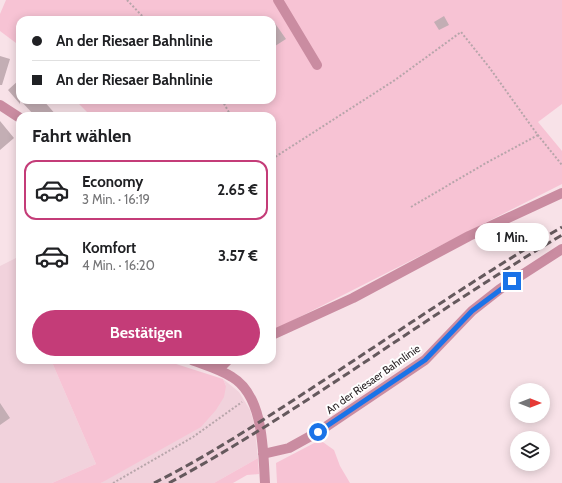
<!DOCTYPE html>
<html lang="de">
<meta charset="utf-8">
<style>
body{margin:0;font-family:Cabin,sans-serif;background:#f2f2f2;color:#202124;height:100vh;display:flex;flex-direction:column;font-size:15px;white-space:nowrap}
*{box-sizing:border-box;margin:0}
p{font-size:13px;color:#757577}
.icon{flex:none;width:22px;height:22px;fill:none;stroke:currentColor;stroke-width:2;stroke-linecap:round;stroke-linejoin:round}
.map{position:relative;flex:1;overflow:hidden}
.panel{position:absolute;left:16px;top:112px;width:260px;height:252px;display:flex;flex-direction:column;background:#fff;border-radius:12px;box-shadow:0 2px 10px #0003}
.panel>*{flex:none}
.banner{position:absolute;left:16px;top:16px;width:260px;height:88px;border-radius:12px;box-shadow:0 2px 10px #0003;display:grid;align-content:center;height:88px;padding:0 16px;background:#fff}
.needle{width:26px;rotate:90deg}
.controls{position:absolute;left:510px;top:383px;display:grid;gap:8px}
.controls a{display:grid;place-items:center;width:40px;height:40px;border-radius:50%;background:#fff;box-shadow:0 2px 10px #0003;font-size:20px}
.end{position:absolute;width:18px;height:18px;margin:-9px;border:5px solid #1a73e8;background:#fff;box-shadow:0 0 0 2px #fff}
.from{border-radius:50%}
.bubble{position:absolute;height:28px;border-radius:14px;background:#fff;box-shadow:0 2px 10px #0003;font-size:13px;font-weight:700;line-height:28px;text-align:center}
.banner b{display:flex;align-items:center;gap:14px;height:38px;font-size:15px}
.banner b+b{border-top:1px solid #e0e0e0}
.banner i{width:10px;height:10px;background:#202124}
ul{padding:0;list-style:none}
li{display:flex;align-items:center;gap:12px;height:60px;margin:0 8px 6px;padding:0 8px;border:2px solid transparent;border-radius:12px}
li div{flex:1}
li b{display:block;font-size:15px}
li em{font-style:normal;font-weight:700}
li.active{border-color:#c43c78}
li>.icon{width:36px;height:36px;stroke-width:1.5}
h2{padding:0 16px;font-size:18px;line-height:48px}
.action{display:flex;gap:8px;margin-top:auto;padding:8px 16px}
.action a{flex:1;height:46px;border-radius:24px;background:#c43c78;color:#fff;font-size:16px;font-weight:700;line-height:46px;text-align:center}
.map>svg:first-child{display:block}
</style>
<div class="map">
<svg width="562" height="483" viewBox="0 0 562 483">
<rect width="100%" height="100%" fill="#f8e2e8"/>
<path fill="#f1d2dc" d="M 20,256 L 20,360 L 51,360 L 96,464 L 52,483 L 0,483 L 0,266 Z
M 223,379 L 239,392 L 250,410 L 254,423 L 258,458 L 214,483 L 101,483 L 226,386 Z"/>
<path fill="#f7c3d4" d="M 6,0 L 562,0 L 562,104 L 538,122 L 562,151 L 562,184 L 272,331 L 272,116 L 91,116 L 75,100 L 272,100 L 272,20 L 20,20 L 20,46 L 0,31 L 0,14 Z
M 51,360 L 167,360 L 173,363 L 223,379 L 226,386 L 224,397 L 216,410 L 201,427 L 101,483 L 52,483 L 96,464 Z
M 320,440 L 334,450 L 340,466 L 350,483 L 277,483 L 276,463 Z
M 258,458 L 259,474 L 247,475 L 233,483 L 214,483 Z"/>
<path fill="#c3aeb4" d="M 444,16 L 449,25 L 439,30 L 434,22 Z
M 272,19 L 286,39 L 272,48 Z
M 0,56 L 10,59 L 2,85 L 0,85 Z
M 20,79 L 20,104 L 8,90 Z
M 20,100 L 43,100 L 57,116 L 35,116 Z
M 0,121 L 14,138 L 0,150 Z
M 0,403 L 10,418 L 0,425 Z"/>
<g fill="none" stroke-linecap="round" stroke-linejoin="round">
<path stroke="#b7a5aa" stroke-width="2" stroke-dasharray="2 2" stroke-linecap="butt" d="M 127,0 L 146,20
M 222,100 L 231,116
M 272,159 L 395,80 L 461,32 L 489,67 L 537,134 L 562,165
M 411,207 L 486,163 L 538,135
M 113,483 L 193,437 L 242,402"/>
<path stroke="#ca8ca1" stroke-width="10" d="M 278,0 L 317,65
M 0,105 L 20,118
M 272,335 L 353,298 L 469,236 L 562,193
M 192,360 C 205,365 220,369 232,377 C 264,396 263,451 265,483
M 218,370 L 228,360
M 263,454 L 289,448 L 318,432 L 425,360 L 472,311 L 500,289 L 562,249"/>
<path stroke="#65595d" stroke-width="3" stroke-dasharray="8 4" stroke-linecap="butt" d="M 154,483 C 218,451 278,410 338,371 C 412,322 486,272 562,227
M 169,483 C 305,409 429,314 562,235"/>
</g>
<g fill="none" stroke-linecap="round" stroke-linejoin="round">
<path stroke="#1a73e8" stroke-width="5" d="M 318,432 L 425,360 L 472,311 L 512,281"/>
</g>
<g text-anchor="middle" stroke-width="4" stroke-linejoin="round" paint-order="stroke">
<g font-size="11" fill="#2b2326" stroke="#fff">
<text transform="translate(373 379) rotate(-35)" y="4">An der Riesaer Bahnlinie</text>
</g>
</g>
</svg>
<div class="controls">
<a><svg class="needle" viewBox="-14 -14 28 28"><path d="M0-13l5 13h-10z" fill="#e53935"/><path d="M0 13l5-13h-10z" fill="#757577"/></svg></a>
<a><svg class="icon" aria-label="layers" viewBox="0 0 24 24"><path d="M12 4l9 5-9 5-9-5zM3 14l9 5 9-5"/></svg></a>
</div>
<i class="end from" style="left:318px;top:432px"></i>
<i class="end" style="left:512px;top:281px"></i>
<div class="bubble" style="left:475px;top:223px;width:74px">1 Min.</div>
<div class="banner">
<b><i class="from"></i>An der Riesaer Bahnlinie</b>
<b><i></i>An der Riesaer Bahnlinie</b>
</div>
<section class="panel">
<h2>Fahrt wählen</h2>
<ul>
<li class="active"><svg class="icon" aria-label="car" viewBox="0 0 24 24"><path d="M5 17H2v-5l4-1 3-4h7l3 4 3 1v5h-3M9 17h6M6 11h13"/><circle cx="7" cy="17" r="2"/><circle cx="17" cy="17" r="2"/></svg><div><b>Economy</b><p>3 Min. · 16:19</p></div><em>2.65 €</em></li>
<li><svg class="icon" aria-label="car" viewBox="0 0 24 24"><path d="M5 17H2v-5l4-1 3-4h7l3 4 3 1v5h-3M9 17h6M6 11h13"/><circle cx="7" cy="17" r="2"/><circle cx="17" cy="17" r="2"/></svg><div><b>Komfort</b><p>4 Min. · 16:20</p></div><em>3.57 €</em></li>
</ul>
<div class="action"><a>Bestätigen</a></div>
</section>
</div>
